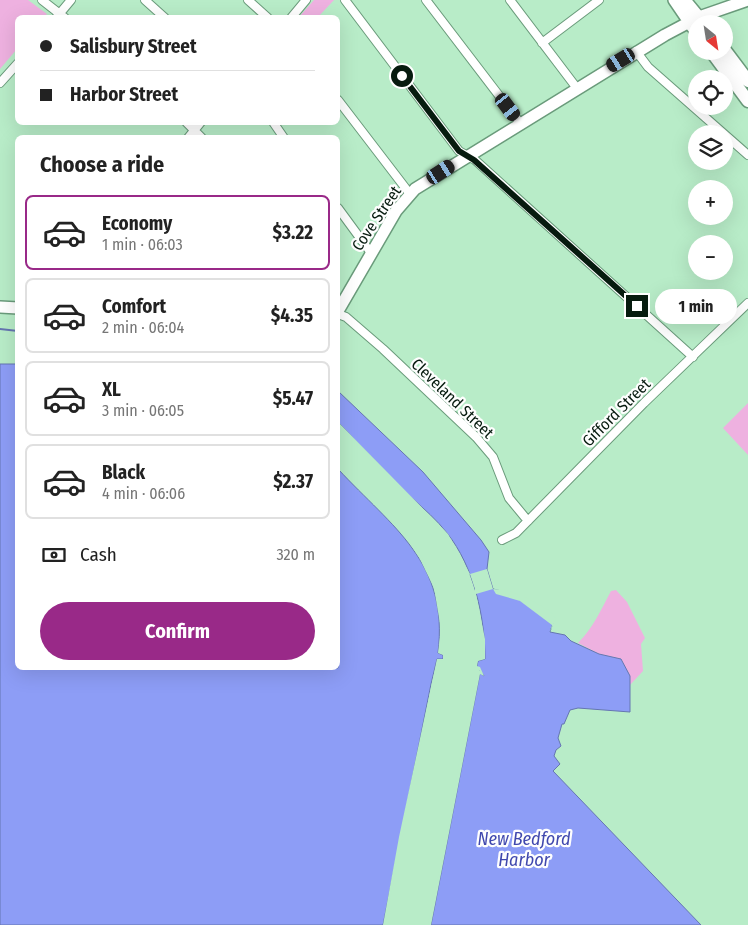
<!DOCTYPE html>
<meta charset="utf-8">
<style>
body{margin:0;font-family:"Fira Sans Condensed",sans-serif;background:#f2f2f2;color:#222;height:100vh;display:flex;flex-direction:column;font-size:19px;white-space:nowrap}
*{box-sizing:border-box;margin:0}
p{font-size:16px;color:#767676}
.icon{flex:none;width:28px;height:28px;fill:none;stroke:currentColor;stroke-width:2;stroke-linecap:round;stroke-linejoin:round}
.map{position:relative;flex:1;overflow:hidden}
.sheet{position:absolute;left:15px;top:135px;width:325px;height:535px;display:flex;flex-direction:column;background:#fff;border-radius:8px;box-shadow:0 5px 20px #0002}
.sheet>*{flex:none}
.top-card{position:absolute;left:15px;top:15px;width:325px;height:110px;border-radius:8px;box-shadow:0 5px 20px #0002;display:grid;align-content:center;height:110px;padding:0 25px;background:#fff}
.needle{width:32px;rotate:150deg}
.tools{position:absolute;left:688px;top:15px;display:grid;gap:10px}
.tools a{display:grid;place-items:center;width:45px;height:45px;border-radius:50%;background:#fff;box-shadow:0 5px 20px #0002;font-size:25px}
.end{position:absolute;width:22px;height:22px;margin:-11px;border:6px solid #071b0f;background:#fff;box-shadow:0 0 0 2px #fff}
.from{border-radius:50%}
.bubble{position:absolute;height:35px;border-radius:18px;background:#fff;box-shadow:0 5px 20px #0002;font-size:16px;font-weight:700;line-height:35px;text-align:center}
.car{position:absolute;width:15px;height:30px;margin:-15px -8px;border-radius:6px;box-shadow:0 0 4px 1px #0007;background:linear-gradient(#222 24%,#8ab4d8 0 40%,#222 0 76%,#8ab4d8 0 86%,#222 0)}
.top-card b{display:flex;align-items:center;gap:18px;height:48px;font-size:19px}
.top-card b+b{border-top:1px solid #e0e0e0}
.top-card i{width:12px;height:12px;background:#222}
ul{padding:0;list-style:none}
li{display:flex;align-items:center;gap:15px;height:75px;margin:0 10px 8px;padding:0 15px;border:2px solid #e0e0e0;border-radius:8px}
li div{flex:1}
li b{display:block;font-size:19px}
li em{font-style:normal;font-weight:700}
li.current{border-color:#992988}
li>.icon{width:45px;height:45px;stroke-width:1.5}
h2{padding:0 25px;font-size:22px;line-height:60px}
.pay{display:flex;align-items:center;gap:12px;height:55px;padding:0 25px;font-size:19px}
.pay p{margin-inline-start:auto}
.action{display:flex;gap:10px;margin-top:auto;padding:10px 25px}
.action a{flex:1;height:58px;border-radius:30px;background:#992988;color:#fff;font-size:20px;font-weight:700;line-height:58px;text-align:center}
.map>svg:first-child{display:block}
</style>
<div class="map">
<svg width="748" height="925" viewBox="0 0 748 925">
<rect width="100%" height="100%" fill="#b8ecc8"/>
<path fill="#eeb1e0" d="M 0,0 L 28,0 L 47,14 L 44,17 L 18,18 L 17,49 L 0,69 Z
M 314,0 L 334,0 L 318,17 L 299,17 Z
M 748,403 L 748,455 L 723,428 Z
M 616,590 L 627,602 L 645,638 L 641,644 L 643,671 L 630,685 L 630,676 L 621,659 L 599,654 L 578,643 C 593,628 601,610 611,591 Z"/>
<path fill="#8d9df6" stroke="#6576b1" d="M 0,364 L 17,364 L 18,668 L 338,668 L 338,469 C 393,528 449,562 438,653 L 443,655 L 443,659 L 437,659 L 431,684 L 383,925 L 0,925 Z
M 338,391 L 423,472 L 481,540 L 489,552 L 487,569 L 493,589 L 506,592 L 554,620 L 550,632 L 565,635 L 571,641 L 599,654 L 621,659 L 630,676 L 630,712 L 578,708 L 570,710 L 564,724 L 562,724 L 558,738 L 561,746 L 556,750 L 554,756 L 560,764 L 553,771 L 701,925 L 431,925 L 480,673 L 484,676 L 477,666 L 478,661 L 485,659 C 485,617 474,567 447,533 C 437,520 424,509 412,498 C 387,473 362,448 338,422 Z"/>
<path fill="#b8ecc8" d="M 338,422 L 448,534 L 470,574 L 487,569 L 493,589 L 507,590 L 529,599 L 550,611 L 556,619 L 550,632 L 552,625 L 520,601 L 496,594 L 493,589 L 476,594 L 485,639 L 485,659 L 478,661 L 477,666 L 480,667 L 484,676 L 480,674 L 431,925 L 428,925 L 431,907 L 445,845 L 461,751 L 477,673 L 480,671 L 475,666 L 476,659 L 483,658 L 481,629 L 473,597 L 475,589 L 470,574 L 468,576 L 446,536 L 390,478 L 364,454 L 338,425 Z
M 338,467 L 406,534 L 422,557 L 436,587 L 444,629 L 441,651 L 445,654 L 445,660 L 439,661 L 433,685 L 385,925 L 383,925 L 399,837 L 437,659 L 443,659 L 443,655 L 438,653 L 441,629 L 434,588 L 420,559 L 405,536 Z"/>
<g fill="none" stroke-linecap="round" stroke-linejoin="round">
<path stroke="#6576b1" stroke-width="2" d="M 0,329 L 18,331"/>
<defs>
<path id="street" d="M 42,0 L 65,18
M 145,0 L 165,18
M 248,0 L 268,18
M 345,0 L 459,151 L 475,160 L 693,357
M 426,0 L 520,123
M 510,0 L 576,87
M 56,18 L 71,0
M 291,18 L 306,0
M 542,43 L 599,0
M 636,51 L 648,67 L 748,155
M 0,83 L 18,63
M 338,100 L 410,194
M 186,122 L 202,138
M 273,122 L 284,138
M 188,138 L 201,122
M 338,208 L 371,253
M 338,314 L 346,317 L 383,349 L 476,437 L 493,457 L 509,498 L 528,521
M 502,540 L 516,533 L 644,403 L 748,303"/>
<path id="secondary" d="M 674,0 L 689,22
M 685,0 L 699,17
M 0,307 L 18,308
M 338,311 L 396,211 L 415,189 L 665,35 L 699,17 L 748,0"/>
<path id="primary" d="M 699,17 L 704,24
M 689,22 L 696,31
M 724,49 L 748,81
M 711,51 L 748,101"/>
</defs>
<use href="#street" stroke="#6a9b7b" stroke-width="10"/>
<use href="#secondary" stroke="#6a9b7b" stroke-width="14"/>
<use href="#primary" stroke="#6a9b7b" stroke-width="15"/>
<use href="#street" stroke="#fff" stroke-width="8"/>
<use href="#secondary" stroke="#fff" stroke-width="11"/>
<use href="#primary" stroke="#fff" stroke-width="12"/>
</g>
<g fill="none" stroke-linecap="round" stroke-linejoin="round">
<path stroke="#071b0f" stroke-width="6" d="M 402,76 L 459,151 L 474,160 L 637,306"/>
</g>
<g text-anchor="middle" stroke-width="4.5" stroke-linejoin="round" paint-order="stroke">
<g font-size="16" fill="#071b0f" stroke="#fefefe">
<text transform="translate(376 218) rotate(-56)" y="6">Cove Street</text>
<text transform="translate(453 398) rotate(44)" y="6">Cleveland Street</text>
<text transform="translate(616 412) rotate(-45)" y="6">Gifford Street</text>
</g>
<g font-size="18" font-style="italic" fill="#4048ae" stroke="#fefefe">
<text x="524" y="845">New Bedford<tspan x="524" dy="21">Harbor</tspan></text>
</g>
</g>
</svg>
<div class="tools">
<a><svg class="needle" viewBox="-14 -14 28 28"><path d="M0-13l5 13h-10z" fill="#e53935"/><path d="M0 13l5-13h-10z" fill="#767676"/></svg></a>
<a><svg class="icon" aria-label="locate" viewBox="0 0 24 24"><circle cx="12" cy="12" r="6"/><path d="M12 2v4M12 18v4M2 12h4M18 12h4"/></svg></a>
<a><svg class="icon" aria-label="layers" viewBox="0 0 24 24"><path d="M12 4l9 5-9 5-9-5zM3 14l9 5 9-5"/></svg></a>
<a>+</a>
<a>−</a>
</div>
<i class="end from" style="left:402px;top:76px"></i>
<i class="end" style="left:637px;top:306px"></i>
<div class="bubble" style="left:655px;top:289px;width:82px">1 min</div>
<i class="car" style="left:621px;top:60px;rotate:239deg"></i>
<i class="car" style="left:508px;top:107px;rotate:143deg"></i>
<i class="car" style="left:441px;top:172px;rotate:57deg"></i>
<div class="top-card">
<b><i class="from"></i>Salisbury Street</b>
<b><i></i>Harbor Street</b>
</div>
<section class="sheet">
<h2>Choose a ride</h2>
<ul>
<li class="current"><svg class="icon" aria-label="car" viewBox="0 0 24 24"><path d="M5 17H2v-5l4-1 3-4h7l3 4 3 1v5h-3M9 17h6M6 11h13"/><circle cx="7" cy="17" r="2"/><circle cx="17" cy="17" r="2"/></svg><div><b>Economy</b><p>1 min · 06:03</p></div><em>$3.22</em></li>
<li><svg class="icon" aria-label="car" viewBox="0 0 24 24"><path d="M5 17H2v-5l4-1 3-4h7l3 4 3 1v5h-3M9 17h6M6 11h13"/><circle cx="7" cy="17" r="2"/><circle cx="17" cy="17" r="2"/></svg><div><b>Comfort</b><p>2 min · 06:04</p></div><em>$4.35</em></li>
<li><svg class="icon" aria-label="car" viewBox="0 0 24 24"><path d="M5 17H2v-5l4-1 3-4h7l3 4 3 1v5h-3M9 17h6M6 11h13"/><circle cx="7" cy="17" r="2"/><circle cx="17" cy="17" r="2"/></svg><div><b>XL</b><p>3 min · 06:05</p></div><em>$5.47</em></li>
<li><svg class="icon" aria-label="car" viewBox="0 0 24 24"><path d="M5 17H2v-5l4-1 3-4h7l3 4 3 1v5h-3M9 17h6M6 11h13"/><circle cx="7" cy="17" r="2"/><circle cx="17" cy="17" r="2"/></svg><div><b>Black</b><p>4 min · 06:06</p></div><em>$2.37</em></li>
</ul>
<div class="pay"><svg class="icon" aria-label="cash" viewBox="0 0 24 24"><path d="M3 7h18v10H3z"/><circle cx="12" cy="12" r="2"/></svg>Cash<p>320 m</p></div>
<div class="action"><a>Confirm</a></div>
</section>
</div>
